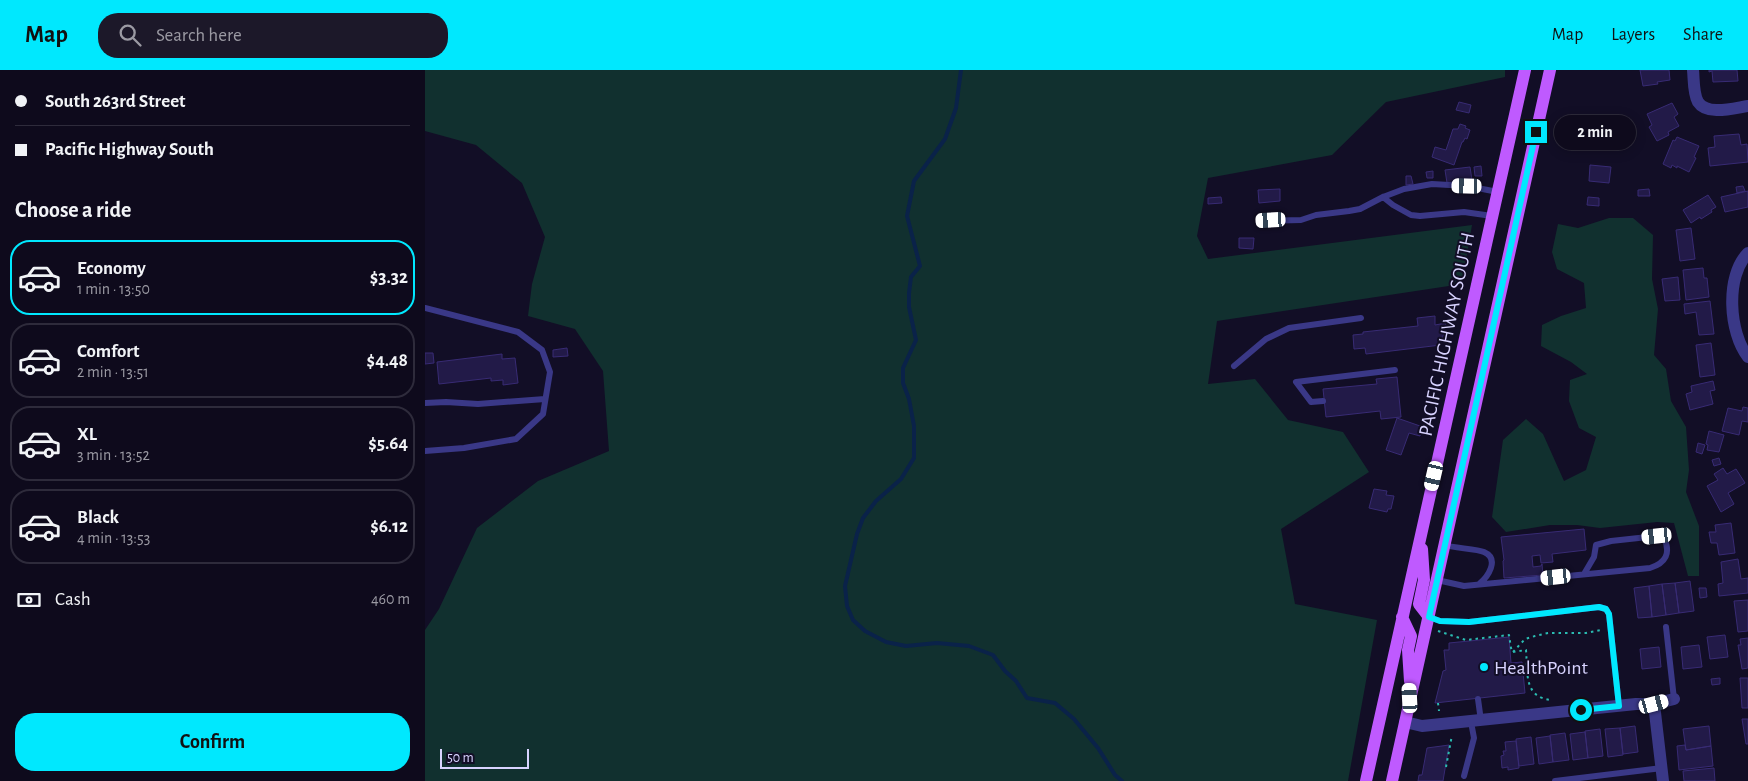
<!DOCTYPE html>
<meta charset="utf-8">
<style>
body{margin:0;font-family:"Alegreya Sans",sans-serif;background:#1c1829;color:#f1f3f6;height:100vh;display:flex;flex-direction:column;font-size:19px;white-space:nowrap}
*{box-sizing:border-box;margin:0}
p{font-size:16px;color:#9b9aa3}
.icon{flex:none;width:28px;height:28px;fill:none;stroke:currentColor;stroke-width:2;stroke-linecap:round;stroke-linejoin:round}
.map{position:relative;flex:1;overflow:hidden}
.details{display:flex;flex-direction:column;background:#0e0a1c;width:425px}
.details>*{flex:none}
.top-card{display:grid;align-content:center;height:110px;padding:0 15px;background:#0e0a1c}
.scale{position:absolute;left:15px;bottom:12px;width:89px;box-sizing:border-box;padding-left:5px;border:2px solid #d8d3ff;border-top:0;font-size:14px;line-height:18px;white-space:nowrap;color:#d8d3ff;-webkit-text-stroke:4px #120e26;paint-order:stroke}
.end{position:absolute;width:22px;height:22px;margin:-11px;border:6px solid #00e8fe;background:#111;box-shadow:0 0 0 2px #111}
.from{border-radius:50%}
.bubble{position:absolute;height:35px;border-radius:18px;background:#0e0a1c;box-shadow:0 2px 12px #0003,0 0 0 1px #2e2b3b;font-size:16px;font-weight:600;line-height:35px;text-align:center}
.car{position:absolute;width:15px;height:30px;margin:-15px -8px;border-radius:6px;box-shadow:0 0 4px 1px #0007;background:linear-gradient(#fff 24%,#345 0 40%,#fff 0 76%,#345 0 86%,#fff 0)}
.top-card b{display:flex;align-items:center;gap:18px;height:48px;font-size:19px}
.top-card b+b{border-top:1px solid #2e2b3b}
.top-card i{width:12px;height:12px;background:#f1f3f6}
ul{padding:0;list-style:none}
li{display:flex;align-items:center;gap:15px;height:75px;margin:0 10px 8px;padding:0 5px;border:2px solid #2e2b3b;border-radius:20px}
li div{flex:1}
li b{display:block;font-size:19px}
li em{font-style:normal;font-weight:600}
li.selected{border-color:#00e8fe}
li>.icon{width:45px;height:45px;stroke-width:1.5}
h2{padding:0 15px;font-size:22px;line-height:60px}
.pay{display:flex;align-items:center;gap:12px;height:55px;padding:0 15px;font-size:19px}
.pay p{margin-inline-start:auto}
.cta{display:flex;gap:10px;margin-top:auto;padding:10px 15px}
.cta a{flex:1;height:58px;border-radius:20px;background:#00e8fe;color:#111;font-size:20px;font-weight:600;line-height:58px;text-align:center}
header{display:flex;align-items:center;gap:30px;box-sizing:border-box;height:70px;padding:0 25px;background:#00e8fe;color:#111}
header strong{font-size:24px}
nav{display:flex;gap:28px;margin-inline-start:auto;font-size:18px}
.search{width:350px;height:45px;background:#1c1829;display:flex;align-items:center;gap:12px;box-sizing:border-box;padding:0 18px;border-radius:20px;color:#9b9aa3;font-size:19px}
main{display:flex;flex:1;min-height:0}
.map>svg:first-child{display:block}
</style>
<header>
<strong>Map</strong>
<div class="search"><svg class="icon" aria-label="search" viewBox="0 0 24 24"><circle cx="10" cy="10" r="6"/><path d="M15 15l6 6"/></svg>Search here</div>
<nav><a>Map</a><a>Layers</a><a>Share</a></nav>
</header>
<main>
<section class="details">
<div class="top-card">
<b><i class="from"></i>South 263rd Street</b>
<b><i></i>Pacific Highway South</b>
</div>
<h2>Choose a ride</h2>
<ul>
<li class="selected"><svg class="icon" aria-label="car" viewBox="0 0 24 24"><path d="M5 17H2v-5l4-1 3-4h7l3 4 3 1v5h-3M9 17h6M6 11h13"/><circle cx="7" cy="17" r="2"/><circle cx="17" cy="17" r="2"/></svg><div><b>Economy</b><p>1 min · 13:50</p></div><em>$3.32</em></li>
<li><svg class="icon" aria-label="car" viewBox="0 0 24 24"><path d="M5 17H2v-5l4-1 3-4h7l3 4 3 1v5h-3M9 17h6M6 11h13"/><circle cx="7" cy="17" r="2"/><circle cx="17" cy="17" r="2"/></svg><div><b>Comfort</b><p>2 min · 13:51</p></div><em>$4.48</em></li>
<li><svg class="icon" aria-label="car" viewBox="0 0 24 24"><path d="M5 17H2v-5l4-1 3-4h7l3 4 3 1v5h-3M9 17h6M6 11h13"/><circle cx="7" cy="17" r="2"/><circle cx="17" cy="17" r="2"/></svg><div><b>XL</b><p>3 min · 13:52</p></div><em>$5.64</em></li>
<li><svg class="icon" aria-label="car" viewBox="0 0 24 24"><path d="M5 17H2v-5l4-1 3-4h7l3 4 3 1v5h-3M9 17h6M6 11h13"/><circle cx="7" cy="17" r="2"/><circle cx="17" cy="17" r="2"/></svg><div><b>Black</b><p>4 min · 13:53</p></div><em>$6.12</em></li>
</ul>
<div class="pay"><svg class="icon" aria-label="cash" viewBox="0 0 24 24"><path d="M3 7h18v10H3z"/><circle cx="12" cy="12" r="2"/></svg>Cash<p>460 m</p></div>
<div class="cta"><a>Confirm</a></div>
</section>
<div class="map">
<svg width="1323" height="711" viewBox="0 0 1323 711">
<rect width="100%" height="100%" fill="#120e26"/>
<path fill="#11302f" d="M 0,0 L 1080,0 L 1080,7 L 961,32 L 907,85 L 783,108 L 772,166 L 783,189 L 1047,155 L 1037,214 L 792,251 L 783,314 L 830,309 L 863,350 L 918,362 L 944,402 L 856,459 L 870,534 L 952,550 L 923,711 L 0,711 L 0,560 L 14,539 L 52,458 L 113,411 L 184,381 L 178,301 L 150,259 L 103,246 L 107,214 L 120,167 L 97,113 L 51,75 L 0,61 Z
M 1184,148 L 1208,148 L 1228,165 L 1227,209 L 1233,239 L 1229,285 L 1241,299 L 1246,331 L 1261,357 L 1264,400 L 1261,422 L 1274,456 L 1274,506 L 1263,506 L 1249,453 L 1232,452 L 1175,458 L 1152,455 L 1125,455 L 1081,462 L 1067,447 L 1078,370 L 1101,349 L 1118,364 L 1139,411 L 1161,400 L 1171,367 L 1154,358 L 1144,331 L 1145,310 L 1162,304 L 1146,292 L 1116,276 L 1117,255 L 1136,246 L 1161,238 L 1159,213 L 1132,199 L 1127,182 L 1133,154 L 1153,158 Z"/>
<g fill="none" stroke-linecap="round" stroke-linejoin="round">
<path stroke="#0a2249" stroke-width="4" d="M 536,0 L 531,38 L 520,69 L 489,111 L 482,146 L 495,196 L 486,207 L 484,223 L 484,237 L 491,270 L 478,298 L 478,313 L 484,329 L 489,356 L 489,388 L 476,409 L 451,431 L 438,448 L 432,464 L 420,516 L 422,536 L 428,550 L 440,561 L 461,572 L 481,576 L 512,573 L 544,576 L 568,585 L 580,601 L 591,611 L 602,628 L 630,633 L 649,649 L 673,678 L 690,705 L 697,711"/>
</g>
<path fill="#221a48" stroke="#382b74" d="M 1215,0 L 1244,0 L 1245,10 L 1232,12 L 1233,14 L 1218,16 Z
M 1284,0 L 1312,0 L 1313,11 L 1288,12 L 1287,1 L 1284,2 Z
M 1034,32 L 1046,35 L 1044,43 L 1031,40 Z
M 1247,33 L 1253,44 L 1249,47 L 1254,56 L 1243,62 L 1244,65 L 1232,71 L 1224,57 L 1227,55 L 1222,44 Z
M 1035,54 L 1041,56 L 1040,58 L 1045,60 L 1042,69 L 1040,68 L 1038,72 L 1037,72 L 1029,95 L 1007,87 L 1010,77 L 1021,80 L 1028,59 L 1033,59 Z
M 1314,64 L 1316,75 L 1322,74 L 1323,92 L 1285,96 L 1283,78 L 1290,77 L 1289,66 Z
M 1252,67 L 1274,76 L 1269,87 L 1271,88 L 1264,102 L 1252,96 L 1252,98 L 1247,95 L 1246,98 L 1238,94 L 1248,70 L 1250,71 Z
M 1165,95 L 1186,97 L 1184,113 L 1164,111 Z
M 1056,96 L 1057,106 L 1050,106 L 1049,97 Z
M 1045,97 L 1047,110 L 1022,113 L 1020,100 Z
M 1008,101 L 1008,108 L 1002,108 L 1001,102 Z
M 981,106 L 986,106 L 988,114 L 981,115 Z
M 1318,116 L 1320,121 L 1312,123 L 1311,117 Z
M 855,119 L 855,131 L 834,133 L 833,120 Z
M 1224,119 L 1225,126 L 1213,126 L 1213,120 Z
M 1323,121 L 1323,137 L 1300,142 L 1296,127 Z
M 1283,125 L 1291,137 L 1286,140 L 1287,142 L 1276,149 L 1275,147 L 1266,153 L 1258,140 Z
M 796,127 L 797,133 L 783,134 L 783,128 Z
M 1163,127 L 1174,128 L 1174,136 L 1162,135 Z
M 1266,158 L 1270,189 L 1255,191 L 1251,160 Z
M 814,168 L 829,168 L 828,179 L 814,178 Z
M 1278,198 L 1279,208 L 1282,208 L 1284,227 L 1261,230 L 1258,200 Z
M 1253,207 L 1255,230 L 1240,231 L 1237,209 Z
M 1285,231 L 1289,264 L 1274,265 L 1271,242 L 1260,244 L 1259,234 Z
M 1010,246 L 1010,255 L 1021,253 L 1016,275 L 941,284 L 940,278 L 929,279 L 928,265 L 938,264 L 938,262 L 993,256 L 992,248 Z
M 1286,273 L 1290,305 L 1275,307 L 1271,275 Z
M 142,278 L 143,286 L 128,287 L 128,280 Z
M 0,283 L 8,283 L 9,293 L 0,294 Z
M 77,284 L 77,289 L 90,288 L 93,313 L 78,315 L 78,310 L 66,311 L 66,308 L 14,314 L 12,292 Z
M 972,307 L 976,347 L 956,349 L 955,341 L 901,347 L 898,319 L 952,314 L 951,309 Z
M 1288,311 L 1290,320 L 1285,321 L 1288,334 L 1265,340 L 1261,324 L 1267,322 L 1266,316 Z
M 1318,337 L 1323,338 L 1323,352 L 1317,351 L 1314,365 L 1297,361 L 1303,338 L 1317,341 Z
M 972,348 L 998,357 L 995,366 L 984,363 L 976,385 L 961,380 Z
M 1284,361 L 1299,365 L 1294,382 L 1282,380 L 1283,375 L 1281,374 Z
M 1273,373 L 1280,375 L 1277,384 L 1271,382 Z
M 1294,388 L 1296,394 L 1289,396 L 1287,390 Z
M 1298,398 L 1302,404 L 1311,399 L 1320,413 L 1303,423 L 1309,434 L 1296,442 L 1282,416 L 1293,410 L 1289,404 Z
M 949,419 L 962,421 L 961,425 L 969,426 L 966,439 L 963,439 L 962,442 L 944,438 Z
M 1306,453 L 1310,483 L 1294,485 L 1292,473 L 1286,473 L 1284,462 L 1291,462 L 1290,455 Z
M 1159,459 L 1161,480 L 1127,484 L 1128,492 L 1116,493 L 1115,485 L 1107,486 L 1108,497 L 1116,496 L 1117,494 L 1118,505 L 1079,508 L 1078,491 L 1079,490 L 1076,467 Z
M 1313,489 L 1316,509 L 1323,508 L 1323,523 L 1294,526 L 1293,514 L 1298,513 L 1296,492 Z
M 1265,511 L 1269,541 L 1254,543 L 1250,513 Z
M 1250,513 L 1254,543 L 1241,545 L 1237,514 Z
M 1237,514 L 1241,545 L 1227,547 L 1224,516 Z
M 1224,516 L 1227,547 L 1213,548 L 1209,518 Z
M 1274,518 L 1281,518 L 1282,527 L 1275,528 Z
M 1323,530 L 1323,561 L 1313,562 L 1309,531 Z
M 1300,565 L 1303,587 L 1285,589 L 1282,567 Z
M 1084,567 L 1086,593 L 1097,592 L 1100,623 L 1010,633 L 1018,601 L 1021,600 L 1019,580 L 1024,580 L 1024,573 Z
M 1323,568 L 1323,598 L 1317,599 L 1313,575 L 1316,575 L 1315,569 Z
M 1274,575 L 1277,597 L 1258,599 L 1256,577 Z
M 1234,577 L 1236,597 L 1217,599 L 1215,579 Z
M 1295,608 L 1295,614 L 1287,615 L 1286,609 Z
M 1315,608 L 1323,608 L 1323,638 L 1317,638 Z
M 1317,649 L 1323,649 L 1323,674 L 1321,674 Z
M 1210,656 L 1213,682 L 1198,684 L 1195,658 Z
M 1284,656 L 1286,676 L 1261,680 L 1258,659 Z
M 1195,658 L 1198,685 L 1183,687 L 1180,659 Z
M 1175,659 L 1178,686 L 1163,688 L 1160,661 Z
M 1160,662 L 1163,688 L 1148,690 L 1145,664 Z
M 1140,663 L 1144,690 L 1128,692 L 1125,665 Z
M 1125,666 L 1128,692 L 1114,694 L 1111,668 Z
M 1106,667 L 1109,694 L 1094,696 L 1091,669 Z
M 1091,671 L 1094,698 L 1083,700 L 1083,697 L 1077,698 L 1076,686 L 1079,685 L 1078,681 L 1081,681 L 1080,672 Z
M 1024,675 L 1018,711 L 993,711 L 994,705 L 997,705 L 1002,678 Z
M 1260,675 L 1261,680 L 1286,676 L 1288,696 L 1254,700 L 1252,676 Z
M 1289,698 L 1290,711 L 1259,711 L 1258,701 Z"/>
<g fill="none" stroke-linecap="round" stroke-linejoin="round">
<path stroke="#2bbbb1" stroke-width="2" stroke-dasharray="2.5 4" stroke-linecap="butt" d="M 1013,561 L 1041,570 L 1084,565 L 1086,578 L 1088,582
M 1088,582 L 1100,569 L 1110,566 L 1123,563 L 1161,563 L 1176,560
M 1088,582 L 1101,580 C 1103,602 1098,628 1127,630
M 1013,633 L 1014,641
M 1021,697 L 1027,665"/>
<path stroke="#3a3887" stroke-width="6" d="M 958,127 L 968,135 L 986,145 L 995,146 L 1039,142 L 1067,146
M 834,151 L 876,150 L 891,145 L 924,141 L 935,139 L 958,127 L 979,119 L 1007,114 L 1042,116 L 1073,122
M 0,238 L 93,262 L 117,280 L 125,302 L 118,344 L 91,369 L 39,378 L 0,381
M 809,296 L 841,269 L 864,258 L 936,248
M 898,331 L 886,332 L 871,312 L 970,300
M 0,333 L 21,332 L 53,334 L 120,329
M 1019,475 C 1029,478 1052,479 1059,482 C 1075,489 1063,507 1054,514
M 1012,510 L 1039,516 L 1225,498 C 1241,493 1246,483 1239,468 L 1232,466 L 1186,471 L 1171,475 L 1169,487 L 1159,504
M 1004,547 L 1015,551 L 1044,552 L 1174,537 L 1181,539 L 1184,544 L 1194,636
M 1241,557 L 1249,629
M 1053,629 L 1056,651
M 1039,706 L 1049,668 L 1046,652
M 1130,711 L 1237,698"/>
<path stroke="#3a3887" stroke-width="12" d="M 1268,0 C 1269,9 1268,23 1273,32 C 1282,46 1309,38 1323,36
M 1323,183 C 1300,206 1304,263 1323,287
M 1229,634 L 1238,711
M 980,652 L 997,656 L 1211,634 L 1229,634 L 1249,629"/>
<path stroke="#bf5aff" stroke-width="12" d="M 997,479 L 999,510 L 994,534 L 1004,547
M 977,547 L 986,566 L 983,580 L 985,611
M 941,711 L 1100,0
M 967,711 L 1125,0"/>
</g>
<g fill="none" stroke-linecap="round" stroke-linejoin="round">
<path stroke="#00e8fe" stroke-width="6" d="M 1111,62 L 1004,547 L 1015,551 L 1044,552 L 1174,537 L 1181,539 L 1184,544 L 1194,636 L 1156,640"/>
</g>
<circle fill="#00e8fe" stroke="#120e26" stroke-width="2" cx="1059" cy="597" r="5"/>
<g text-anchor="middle" stroke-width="4" stroke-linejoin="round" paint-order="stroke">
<g font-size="20" fill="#d8d3ff" stroke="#120e26">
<text transform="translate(1021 264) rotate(-78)" y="7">PACIFIC HIGHWAY SOUTH</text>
</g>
<g font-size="20" fill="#d8d3ff" stroke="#120e26" text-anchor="start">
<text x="1069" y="604">HealthPoint</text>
</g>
</g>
</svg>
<div class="scale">50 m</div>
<i class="end from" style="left:1156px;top:640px"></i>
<i class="end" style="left:1111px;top:62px"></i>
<div class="bubble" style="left:1129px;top:45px;width:82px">2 min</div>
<i class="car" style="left:1042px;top:116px;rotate:271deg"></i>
<i class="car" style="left:846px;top:150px;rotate:267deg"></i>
<i class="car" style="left:1009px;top:406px;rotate:193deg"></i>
<i class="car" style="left:1232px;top:466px;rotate:264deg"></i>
<i class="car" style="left:1131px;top:507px;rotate:264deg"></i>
<i class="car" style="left:985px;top:628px;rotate:357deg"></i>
<i class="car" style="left:1229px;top:634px;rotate:75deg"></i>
</div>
</main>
